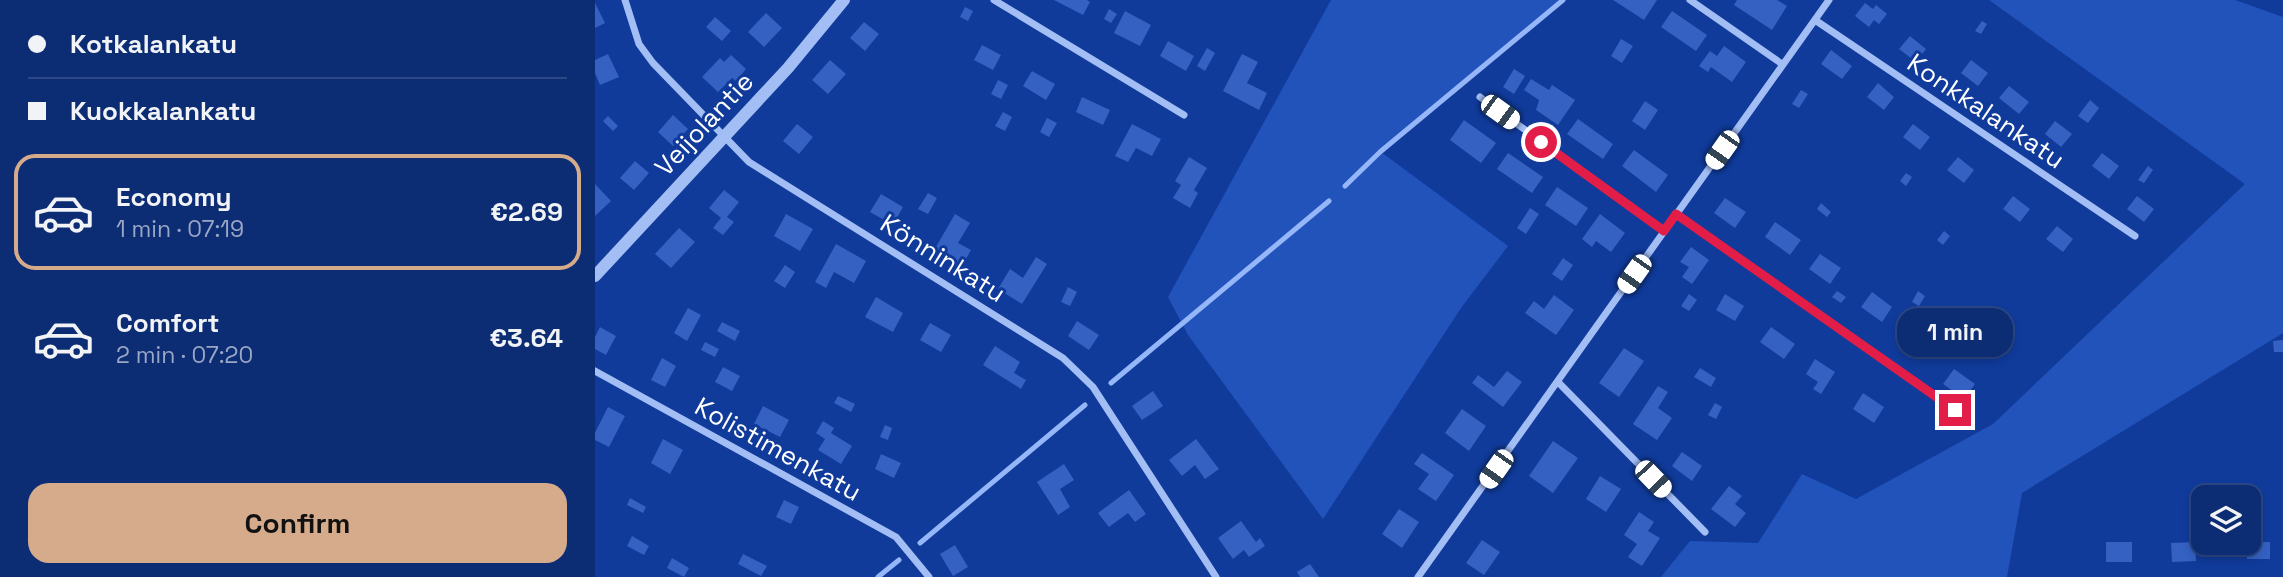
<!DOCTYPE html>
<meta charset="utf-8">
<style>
body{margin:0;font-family:"Space Grotesk",sans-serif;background:#1a387c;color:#f1f3f6;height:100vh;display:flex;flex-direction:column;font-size:26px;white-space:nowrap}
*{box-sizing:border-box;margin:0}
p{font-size:23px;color:#9aa7c5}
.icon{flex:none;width:38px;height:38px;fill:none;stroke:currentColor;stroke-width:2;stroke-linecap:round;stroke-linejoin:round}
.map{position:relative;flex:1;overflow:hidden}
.drawer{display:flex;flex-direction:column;background:#0c2c74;width:595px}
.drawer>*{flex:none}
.top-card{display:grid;align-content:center;height:154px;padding:0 28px;background:#0c2c74}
.buttons{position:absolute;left:1596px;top:485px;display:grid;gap:14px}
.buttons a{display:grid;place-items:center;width:70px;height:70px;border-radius:14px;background:#0c2c74;box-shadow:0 4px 10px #0003,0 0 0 2px #2c4886;font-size:35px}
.end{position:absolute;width:32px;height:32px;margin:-16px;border:9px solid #e11d48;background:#fff;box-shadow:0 0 0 4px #fff}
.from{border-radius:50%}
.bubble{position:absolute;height:49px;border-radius:21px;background:#0c2c74;box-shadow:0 4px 10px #0003,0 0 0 2px #2c4886;font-size:23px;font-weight:600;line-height:49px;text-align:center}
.car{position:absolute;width:21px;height:42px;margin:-21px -10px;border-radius:9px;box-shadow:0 0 5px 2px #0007;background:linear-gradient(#fff 24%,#345 0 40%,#fff 0 76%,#345 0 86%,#fff 0)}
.top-card b{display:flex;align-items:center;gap:24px;height:66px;font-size:26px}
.top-card b+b{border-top:2px solid #2c4886}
.top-card i{width:18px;height:18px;background:#f1f3f6}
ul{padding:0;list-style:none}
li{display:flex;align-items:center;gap:21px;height:116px;margin:0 14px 10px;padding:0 14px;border:4px solid transparent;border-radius:21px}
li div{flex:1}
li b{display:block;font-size:26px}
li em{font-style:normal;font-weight:600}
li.selected{border-color:#d6ab8b}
li>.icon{width:63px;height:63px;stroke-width:1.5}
.button{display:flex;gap:14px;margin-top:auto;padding:14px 28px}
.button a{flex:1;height:80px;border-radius:21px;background:#d6ab8b;color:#111;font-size:28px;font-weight:600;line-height:80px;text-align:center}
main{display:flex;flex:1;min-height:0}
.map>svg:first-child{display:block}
</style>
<main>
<section class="drawer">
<div class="top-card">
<b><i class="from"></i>Kotkalankatu</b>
<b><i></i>Kuokkalankatu</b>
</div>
<ul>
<li class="selected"><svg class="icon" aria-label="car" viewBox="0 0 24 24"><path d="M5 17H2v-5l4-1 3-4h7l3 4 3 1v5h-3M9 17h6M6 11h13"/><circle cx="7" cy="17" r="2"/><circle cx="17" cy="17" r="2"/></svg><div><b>Economy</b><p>1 min · 07:19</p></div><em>€2.69</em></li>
<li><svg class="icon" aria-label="car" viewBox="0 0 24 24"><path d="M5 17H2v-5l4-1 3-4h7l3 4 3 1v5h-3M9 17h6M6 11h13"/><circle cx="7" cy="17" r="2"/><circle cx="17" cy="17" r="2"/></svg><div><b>Comfort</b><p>2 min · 07:20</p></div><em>€3.64</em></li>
</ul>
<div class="button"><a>Confirm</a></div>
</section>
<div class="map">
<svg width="1688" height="577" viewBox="0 0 1688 577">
<rect width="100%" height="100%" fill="#103b9b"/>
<path fill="#2253ba" d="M 736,0 L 968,0 L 786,152 L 913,246 L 866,308 L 728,519 L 593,335 L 573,297 Z
M 1394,0 L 1640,0 L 1688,17 L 1688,333 L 1427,493 L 1412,577 L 1066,577 L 1095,541 L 1163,543 L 1207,474 L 1261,499 L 1398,424 L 1650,184 Z"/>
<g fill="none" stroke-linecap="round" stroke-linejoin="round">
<path stroke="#95b6f8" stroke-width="5" d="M 750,186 L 785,152 L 968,0
M 516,383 L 734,201
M 325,543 L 490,405
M 283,577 L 304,560"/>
</g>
<path fill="#3461c2" d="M 459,0 L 492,0 L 495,2 L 488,15 Z
M 1018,0 L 1062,0 L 1049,20 Z
M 1142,0 L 1182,0 L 1192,6 L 1177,30 L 1139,5 Z
M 0,3 L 10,23 L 0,28 Z
M 1270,3 L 1278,9 L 1281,5 L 1292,14 L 1284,24 L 1279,20 L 1274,27 L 1260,16 Z
M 370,7 L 378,11 L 373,21 L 365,17 Z
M 514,9 L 522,14 L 516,23 L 509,19 Z
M 530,11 L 556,25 L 545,46 L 519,33 Z
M 1077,11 L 1112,35 L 1101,51 L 1066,27 Z
M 171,13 L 187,28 L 169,47 L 153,32 Z
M 120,17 L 136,31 L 127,41 L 111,27 Z
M 1387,21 L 1392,24 L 1386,34 L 1380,31 Z
M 269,22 L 284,34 L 270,51 L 255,38 Z
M 1315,36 L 1331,49 L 1321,62 L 1304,49 Z
M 1026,39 L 1038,46 L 1027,63 L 1016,56 Z
M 573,41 L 599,56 L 591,71 L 565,56 Z
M 387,45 L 406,55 L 398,70 L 379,60 Z
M 1129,46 L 1151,62 L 1137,82 L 1116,67 L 1113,72 L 1104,66 L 1115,51 L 1122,56 Z
M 612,48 L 620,53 L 610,71 L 602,66 Z
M 1236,50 L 1257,66 L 1247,79 L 1226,64 Z
M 13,54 L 24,77 L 5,85 L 0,73 L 0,60 Z
M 647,54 L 663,62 L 652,83 L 672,93 L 664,110 L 628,91 Z
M 136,55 L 151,69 L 141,81 L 137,78 L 123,92 L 107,77 L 125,58 L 129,62 Z
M 235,60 L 251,74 L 233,94 L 217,80 Z
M 1376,60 L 1393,73 L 1383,86 L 1366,73 Z
M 919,69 L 930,76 L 919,94 L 908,87 Z
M 437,71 L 460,84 L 451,100 L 428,86 Z
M 936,79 L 954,90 L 957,85 L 980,100 L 963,125 L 941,110 L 944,100 L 929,90 Z
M 403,80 L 413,85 L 406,99 L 396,94 Z
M 1283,83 L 1299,97 L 1289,110 L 1272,97 Z
M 1414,86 L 1434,102 L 1424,114 L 1404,98 Z
M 1206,90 L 1213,94 L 1204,108 L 1197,104 Z
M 487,97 L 515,110 L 508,125 L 481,112 Z
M 1495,100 L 1504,108 L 1493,123 L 1483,116 Z
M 1050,101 L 1063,110 L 1050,130 L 1037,121 Z
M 408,112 L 417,117 L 410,131 L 400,126 Z
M 78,115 L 93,129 L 78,146 L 63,132 Z
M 13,116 L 23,126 L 18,131 L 8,121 Z
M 452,118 L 462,123 L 454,137 L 445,132 Z
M 983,119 L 1018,144 L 1008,159 L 972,134 Z
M 869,120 L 901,143 L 886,163 L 855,140 Z
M 1460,121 L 1477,134 L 1466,147 L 1450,134 Z
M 202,124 L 218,137 L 204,154 L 188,141 Z
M 537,124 L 566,139 L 557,156 L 541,148 L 533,162 L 520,156 Z
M 1318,124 L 1335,137 L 1325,150 L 1308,137 Z
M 1039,150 L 1073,175 L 1061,192 L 1027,166 Z
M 913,153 L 948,177 L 937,193 L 902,169 Z
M 1507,153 L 1524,166 L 1514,179 L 1497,166 Z
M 594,157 L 612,168 L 599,190 L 603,193 L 595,208 L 578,198 L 586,185 L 580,181 Z
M 1363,157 L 1379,170 L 1369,183 L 1352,170 Z
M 40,161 L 54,173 L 39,190 L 25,178 Z
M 1553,166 L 1558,170 L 1549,183 L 1543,180 Z
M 1311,173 L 1317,177 L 1311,186 L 1305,181 Z
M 0,184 L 16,201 L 0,216 Z
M 962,187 L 993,208 L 981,226 L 950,205 Z
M 129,190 L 144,202 L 132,217 L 139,222 L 128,235 L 118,228 L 126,218 L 114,208 Z
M 333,193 L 342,198 L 333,214 L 323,209 Z
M 286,194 L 308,207 L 298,225 L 275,212 Z
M 1418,196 L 1435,209 L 1425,222 L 1408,209 Z
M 1542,196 L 1559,209 L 1549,222 L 1532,209 Z
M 1130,198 L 1151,212 L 1140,228 L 1119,213 Z
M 1226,203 L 1236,212 L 1232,217 L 1222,209 Z
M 935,208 L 944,214 L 931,234 L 922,228 Z
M 191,214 L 218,229 L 205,251 L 179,236 Z
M 360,214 L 375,223 L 363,243 L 376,250 L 366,268 L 338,252 Z
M 1005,214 L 1030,233 L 1016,252 L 1001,241 L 997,247 L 987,239 Z
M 1180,222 L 1206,240 L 1195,255 L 1170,237 Z
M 1462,226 L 1478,239 L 1468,252 L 1451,239 Z
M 84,228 L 100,242 L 76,268 L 60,254 Z
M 1349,231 L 1355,236 L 1348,245 L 1342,240 Z
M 241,244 L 271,261 L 259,283 L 239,272 L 231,288 L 220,282 Z
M 1096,247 L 1114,260 L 1097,284 L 1087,277 L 1094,267 L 1085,262 Z
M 1225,254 L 1246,268 L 1235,284 L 1214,269 Z
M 441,257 L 452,264 L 427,304 L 403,289 L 415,269 L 428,278 Z
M 968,258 L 978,265 L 967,281 L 957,274 Z
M 190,265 L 200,272 L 190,288 L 179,281 Z
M 473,287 L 482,292 L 475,306 L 466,302 Z
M 1242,291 L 1251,297 L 1246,303 L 1237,297 Z
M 1323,291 L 1330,296 L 1324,306 L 1317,302 Z
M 1277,292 L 1297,307 L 1287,322 L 1266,307 Z
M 1094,294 L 1102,300 L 1094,311 L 1086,306 Z
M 1130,294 L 1149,306 L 1140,321 L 1121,310 Z
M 959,295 L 979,310 L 961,335 L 930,313 L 939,301 L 949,309 Z
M 281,297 L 308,313 L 298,332 L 270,317 Z
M 93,308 L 106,315 L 92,341 L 79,333 Z
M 482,321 L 504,335 L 494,350 L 473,336 Z
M 127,322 L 145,331 L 140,341 L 122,331 Z
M 335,323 L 356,335 L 346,352 L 325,340 Z
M 1326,323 L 1344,341 L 1330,354 L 1312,336 Z
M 5,327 L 21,336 L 11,355 L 0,349 L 0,337 Z
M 1176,327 L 1200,344 L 1189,359 L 1165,342 Z
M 1367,333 L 1374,337 L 1366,349 L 1359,345 Z
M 1688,340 L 1688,352 L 1679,352 L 1678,341 Z
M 110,342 L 124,349 L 120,357 L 106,350 Z
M 400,346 L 425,362 L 419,373 L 431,380 L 426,389 L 388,365 Z
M 1029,348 L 1049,361 L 1024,397 L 1004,383 Z
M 67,358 L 81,366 L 70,387 L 56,380 Z
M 1220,359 L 1240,372 L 1226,394 L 1218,389 L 1223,382 L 1211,374 Z
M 128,367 L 145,376 L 137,391 L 120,382 Z
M 1105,368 L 1121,378 L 1116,387 L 1099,377 Z
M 1359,369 L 1380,384 L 1369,399 L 1348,384 Z
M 912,371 L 927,382 L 908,407 L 877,383 L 883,375 L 899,387 Z
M 1063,386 L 1073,392 L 1063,408 L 1077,418 L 1062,440 L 1038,424 Z
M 558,391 L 568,406 L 547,420 L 537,406 Z
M 1268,393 L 1289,407 L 1279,423 L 1258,409 Z
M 243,396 L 260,404 L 256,412 L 239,403 Z
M 1120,403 L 1127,407 L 1121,419 L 1113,415 Z
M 168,406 L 194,420 L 185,437 L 159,424 Z
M 13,407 L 30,416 L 14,447 L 0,440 L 0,433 Z
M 867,409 L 891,426 L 874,451 L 850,433 Z
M 228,421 L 239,428 L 236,433 L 257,446 L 246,464 L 223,450 L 230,439 L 221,433 Z
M 290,425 L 297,428 L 293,440 L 285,437 Z
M 68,439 L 88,450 L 75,474 L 56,463 Z
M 601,439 L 624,469 L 610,479 L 600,465 L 587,476 L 574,460 Z
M 958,441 L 983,458 L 958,493 L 934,476 Z
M 1087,452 L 1107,466 L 1097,481 L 1077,466 Z
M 827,453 L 859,475 L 841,501 L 823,489 L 834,474 L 819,464 Z
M 286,454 L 306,463 L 299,478 L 280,469 Z
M 469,464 L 479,480 L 465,489 L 475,507 L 463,515 L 442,482 Z
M 1005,476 L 1026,489 L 1011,512 L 991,499 Z
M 1639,485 L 1662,486 L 1662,499 L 1639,497 Z
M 1134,486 L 1147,496 L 1140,504 L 1151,513 L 1140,527 L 1116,509 Z
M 534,490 L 551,514 L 540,522 L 533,513 L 514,527 L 503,513 Z
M 35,498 L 51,507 L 48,513 L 32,505 Z
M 189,500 L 204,507 L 196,524 L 181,517 Z
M 804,509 L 824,522 L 807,548 L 787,534 Z
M 1044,512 L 1059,522 L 1053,531 L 1065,538 L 1047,566 L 1033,557 L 1042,544 L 1029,535 Z
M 646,521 L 661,542 L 665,538 L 670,546 L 654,557 L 649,550 L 638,559 L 623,538 Z
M 37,536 L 54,546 L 49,555 L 32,546 Z
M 887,540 L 905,552 L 889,575 L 871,563 Z
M 1511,542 L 1537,542 L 1537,562 L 1511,562 Z
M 1600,542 L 1601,561 L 1577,562 L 1576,543 Z
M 1652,542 L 1675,542 L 1675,559 L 1652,559 Z
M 360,545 L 373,567 L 358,576 L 345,554 Z
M 148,554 L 172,566 L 166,576 L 143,564 Z
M 77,558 L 94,568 L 89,577 L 72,568 Z
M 715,564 L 724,577 L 705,577 L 702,572 Z"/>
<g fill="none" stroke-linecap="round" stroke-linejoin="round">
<path stroke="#a3bef5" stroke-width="7" d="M 30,0 L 44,44 L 58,63 L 154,162 L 468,358 L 498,387 L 621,577
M 399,0 L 589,115
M 1095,0 L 1187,64
M 1220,20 L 1540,236
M 885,97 L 1069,231
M 1081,214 L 1360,410
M 0,371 L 301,537 L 334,577
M 963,382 L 1110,532
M 823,577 L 1234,0"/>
<path stroke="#a3bef5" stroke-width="12" d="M 0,276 L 193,68 L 249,0"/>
</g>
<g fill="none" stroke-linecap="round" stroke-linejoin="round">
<path stroke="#e11d48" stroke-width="9" d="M 946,142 L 1069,231 L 1081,214 L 1360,410"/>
</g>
<g text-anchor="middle" stroke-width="6" stroke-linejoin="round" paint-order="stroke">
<g font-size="26" fill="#fff" stroke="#103b9b">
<text transform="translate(1391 111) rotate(34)" y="9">Konkkalankatu</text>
<text transform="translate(109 124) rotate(-47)" y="9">Veijolantie</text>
<text transform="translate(348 258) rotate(32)" y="9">Könninkatu</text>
<text transform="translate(183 449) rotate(29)" y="9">Kolistimenkatu</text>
</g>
</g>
</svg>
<div class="buttons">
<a><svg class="icon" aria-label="layers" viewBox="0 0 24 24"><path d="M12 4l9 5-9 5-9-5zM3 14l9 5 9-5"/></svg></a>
</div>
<i class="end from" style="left:946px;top:142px"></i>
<i class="end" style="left:1360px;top:410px"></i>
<div class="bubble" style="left:1302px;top:308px;width:116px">1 min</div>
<i class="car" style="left:905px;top:112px;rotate:126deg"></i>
<i class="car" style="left:1127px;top:150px;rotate:215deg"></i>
<i class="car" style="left:1039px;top:274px;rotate:215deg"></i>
<i class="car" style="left:901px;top:469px;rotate:215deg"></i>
<i class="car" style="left:1058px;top:479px;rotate:136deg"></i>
</div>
</main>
